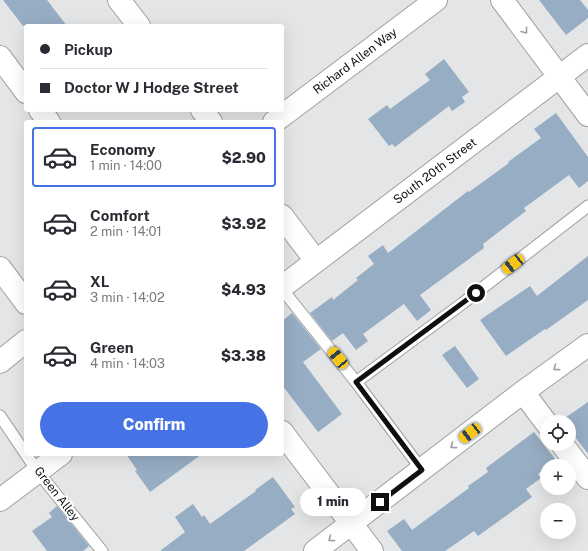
<!DOCTYPE html>
<meta charset="utf-8">
<style>
body{margin:0;font-family:"Public Sans",sans-serif;background:#f7f7f7;color:#2b2b33;height:100vh;display:flex;flex-direction:column;font-size:15px;white-space:nowrap}
*{box-sizing:border-box;margin:0}
p{font-size:13px;color:#7c7c81}
.icon{flex:none;width:22px;height:22px;fill:none;stroke:currentColor;stroke-width:2;stroke-linecap:round;stroke-linejoin:round}
.map{position:relative;flex:1;overflow:hidden}
.panel{position:absolute;left:24px;top:120px;width:260px;height:336px;display:flex;flex-direction:column;background:#fff;border-radius:4px;box-shadow:0 4px 16px #0002}
.panel>*{flex:none}
.banner{position:absolute;left:24px;top:24px;width:260px;height:88px;border-radius:4px;box-shadow:0 4px 16px #0002;display:grid;align-content:center;height:88px;padding:0 16px;background:#fff}
.buttons{position:absolute;left:540px;top:415px;display:grid;gap:8px}
.buttons a{display:grid;place-items:center;width:36px;height:36px;border-radius:50%;background:#fff;box-shadow:0 4px 16px #0002;font-size:20px}
.end{position:absolute;width:18px;height:18px;margin:-9px;border:5px solid #0e0f0f;background:#fff;box-shadow:0 0 0 2px #fff}
.from{border-radius:50%}
.bubble{position:absolute;height:28px;border-radius:14px;background:#fff;box-shadow:0 4px 16px #0002;font-size:13px;font-weight:800;line-height:28px;text-align:center}
.car{position:absolute;width:12px;height:24px;margin:-12px -6px;border-radius:5px;box-shadow:0 0 3px 1px #0007;background:linear-gradient(#f5c518 24%,#345 0 40%,#f5c518 0 76%,#345 0 86%,#f5c518 0)}
.banner b{display:flex;align-items:center;gap:14px;height:38px;font-size:15px}
.banner b+b{border-top:1px solid #e1e1e2}
.banner i{width:10px;height:10px;background:#2b2b33}
ul{padding:7px 0 0;list-style:none}
li{display:flex;align-items:center;gap:12px;height:60px;margin:0 8px 6px;padding:0 8px;border:2px solid transparent;border-radius:4px}
li div{flex:1}
li b{display:block;font-size:15px}
li em{font-style:normal;font-weight:800}
li.on{border-color:#4572e4}
li>.icon{width:36px;height:36px;stroke-width:1.5}
.action{display:flex;gap:8px;margin-top:auto;padding:8px 16px}
.action a{flex:1;height:46px;border-radius:24px;background:#4572e4;color:#fff;font-size:16px;font-weight:800;line-height:46px;text-align:center}
.map>svg:first-child{display:block}
</style>
<div class="map">
<svg width="588" height="551" viewBox="0 0 588 551">
<rect width="100%" height="100%" fill="#e4e5e7"/>
<path fill="#97adc3" d="M 3,0 L 47,0 L 67,26 L 23,26 Z
M 539,0 L 580,0 L 588,10 L 588,18 L 566,35 Z
M 444,59 L 469,92 L 462,97 L 465,102 L 452,111 L 449,106 L 395,147 L 392,144 L 389,146 L 368,119 L 387,105 L 390,109 L 430,80 L 425,74 Z
M 556,113 L 588,157 L 588,181 L 579,188 L 569,175 L 524,208 L 526,211 L 483,244 L 484,248 L 420,295 L 431,310 L 417,321 L 404,304 L 363,334 L 368,341 L 356,350 L 343,333 L 332,341 L 310,313 L 332,297 L 333,300 L 358,280 L 356,278 L 374,264 L 368,256 L 383,245 L 388,253 L 468,191 L 469,192 L 509,163 L 508,162 L 541,138 L 534,129 Z
M 588,256 L 588,300 L 546,330 L 545,329 L 506,356 L 480,320 L 530,286 L 537,296 Z
M 292,313 L 321,349 L 303,362 L 342,414 L 318,432 L 282,385 L 282,321 Z
M 455,346 L 479,379 L 467,388 L 442,355 Z
M 588,402 L 588,454 L 569,429 L 569,422 L 563,422 L 562,420 Z
M 534,432 L 556,460 L 547,466 L 547,467 L 538,474 L 541,478 L 526,489 L 532,497 L 478,536 L 474,531 L 445,551 L 402,551 L 387,531 L 404,519 L 412,530 L 469,488 L 468,486 L 488,472 L 486,468 Z
M 126,454 L 202,454 L 150,492 L 135,471 L 137,470 Z
M 273,477 L 295,507 L 291,509 L 295,514 L 244,551 L 160,551 L 185,532 L 175,517 L 193,504 L 202,517 L 204,515 L 210,524 L 256,491 L 255,490 Z
M 57,506 L 89,546 L 83,551 L 47,551 L 32,531 L 52,517 L 49,513 Z"/>
<g fill="none" stroke-linecap="round" stroke-linejoin="round">
<defs>
<path id="lane" d="M 282,289 L 356,382 L 463,303 L 588,206
M 356,382 L 422,470
M 0,416 L 38,472 L 102,551"/>
<path id="street" d="M 119,0 L 139,26
M 0,57 L 26,92
M 40,110 L 49,122
M 202,110 L 211,122
M 274,122 L 436,0
M 282,216 L 316,261
M 0,268 L 26,303
M 282,287 L 588,55
M 0,362 L 26,341
M 523,392 L 547,424
M 282,432 L 372,551
M 562,444 L 588,478
M 0,500 L 61,454"/>
<path id="secondary" d="M 502,0 L 588,115"/>
<path id="primary" d="M 315,551 L 523,392 L 588,345"/>
</defs>
<use href="#lane" stroke="#9ea0a1" stroke-width="13"/>
<use href="#street" stroke="#9ea0a1" stroke-width="24"/>
<use href="#secondary" stroke="#9ea0a1" stroke-width="24"/>
<use href="#primary" stroke="#9ea0a1" stroke-width="24"/>
<use href="#lane" stroke="#fff" stroke-width="11"/>
<use href="#street" stroke="#fff" stroke-width="22"/>
<use href="#secondary" stroke="#fff" stroke-width="22"/>
<use href="#primary" stroke="#fff" stroke-width="22"/>
</g>
<defs><path id="oneway-chevron" d="M-2-3.5L2.5 0L-2 3.5" fill="none" stroke-width="1.6" stroke-linecap="round" stroke-linejoin="round"/></defs>
<g stroke="#9f9f9f">
<use href="#oneway-chevron" transform="translate(525 31) rotate(53)"/>
<use href="#oneway-chevron" transform="translate(556 368) rotate(144)"/>
<use href="#oneway-chevron" transform="translate(453 446) rotate(143)"/>
<use href="#oneway-chevron" transform="translate(331 539) rotate(143)"/>
</g>
<g fill="none" stroke-linecap="round" stroke-linejoin="round">
<path stroke="#0e0f0f" stroke-width="5" d="M 380,502 L 422,470 L 356,382 L 476,293"/>
</g>
<g text-anchor="middle" stroke-width="4" stroke-linejoin="round" paint-order="stroke">
<g font-size="12" fill="#0e0f0f" stroke="#fff">
<text transform="translate(355 61) rotate(-37)" y="4">Richard Allen Way</text>
<text transform="translate(435 171) rotate(-37)" y="4">South 20th Street</text>
<text transform="translate(57 494) rotate(52)" y="4">Green Alley</text>
</g>
</g>
</svg>
<div class="buttons">
<a><svg class="icon" aria-label="locate" viewBox="0 0 24 24"><circle cx="12" cy="12" r="6"/><path d="M12 2v4M12 18v4M2 12h4M18 12h4"/></svg></a>
<a>+</a>
<a>−</a>
</div>
<i class="end from" style="left:476px;top:293px"></i>
<i class="end" style="left:380px;top:502px"></i>
<div class="bubble" style="left:300px;top:488px;width:66px">1 min</div>
<i class="car" style="left:513px;top:264px;rotate:232deg"></i>
<i class="car" style="left:338px;top:358px;rotate:321deg"></i>
<i class="car" style="left:470px;top:433px;rotate:233deg"></i>
<div class="banner">
<b><i class="from"></i>Pickup</b>
<b><i></i>Doctor W J Hodge Street</b>
</div>
<section class="panel">
<ul>
<li class="on"><svg class="icon" aria-label="car" viewBox="0 0 24 24"><path d="M5 17H2v-5l4-1 3-4h7l3 4 3 1v5h-3M9 17h6M6 11h13"/><circle cx="7" cy="17" r="2"/><circle cx="17" cy="17" r="2"/></svg><div><b>Economy</b><p>1 min · 14:00</p></div><em>$2.90</em></li>
<li><svg class="icon" aria-label="car" viewBox="0 0 24 24"><path d="M5 17H2v-5l4-1 3-4h7l3 4 3 1v5h-3M9 17h6M6 11h13"/><circle cx="7" cy="17" r="2"/><circle cx="17" cy="17" r="2"/></svg><div><b>Comfort</b><p>2 min · 14:01</p></div><em>$3.92</em></li>
<li><svg class="icon" aria-label="car" viewBox="0 0 24 24"><path d="M5 17H2v-5l4-1 3-4h7l3 4 3 1v5h-3M9 17h6M6 11h13"/><circle cx="7" cy="17" r="2"/><circle cx="17" cy="17" r="2"/></svg><div><b>XL</b><p>3 min · 14:02</p></div><em>$4.93</em></li>
<li><svg class="icon" aria-label="car" viewBox="0 0 24 24"><path d="M5 17H2v-5l4-1 3-4h7l3 4 3 1v5h-3M9 17h6M6 11h13"/><circle cx="7" cy="17" r="2"/><circle cx="17" cy="17" r="2"/></svg><div><b>Green</b><p>4 min · 14:03</p></div><em>$3.38</em></li>
</ul>
<div class="action"><a>Confirm</a></div>
</section>
</div>
